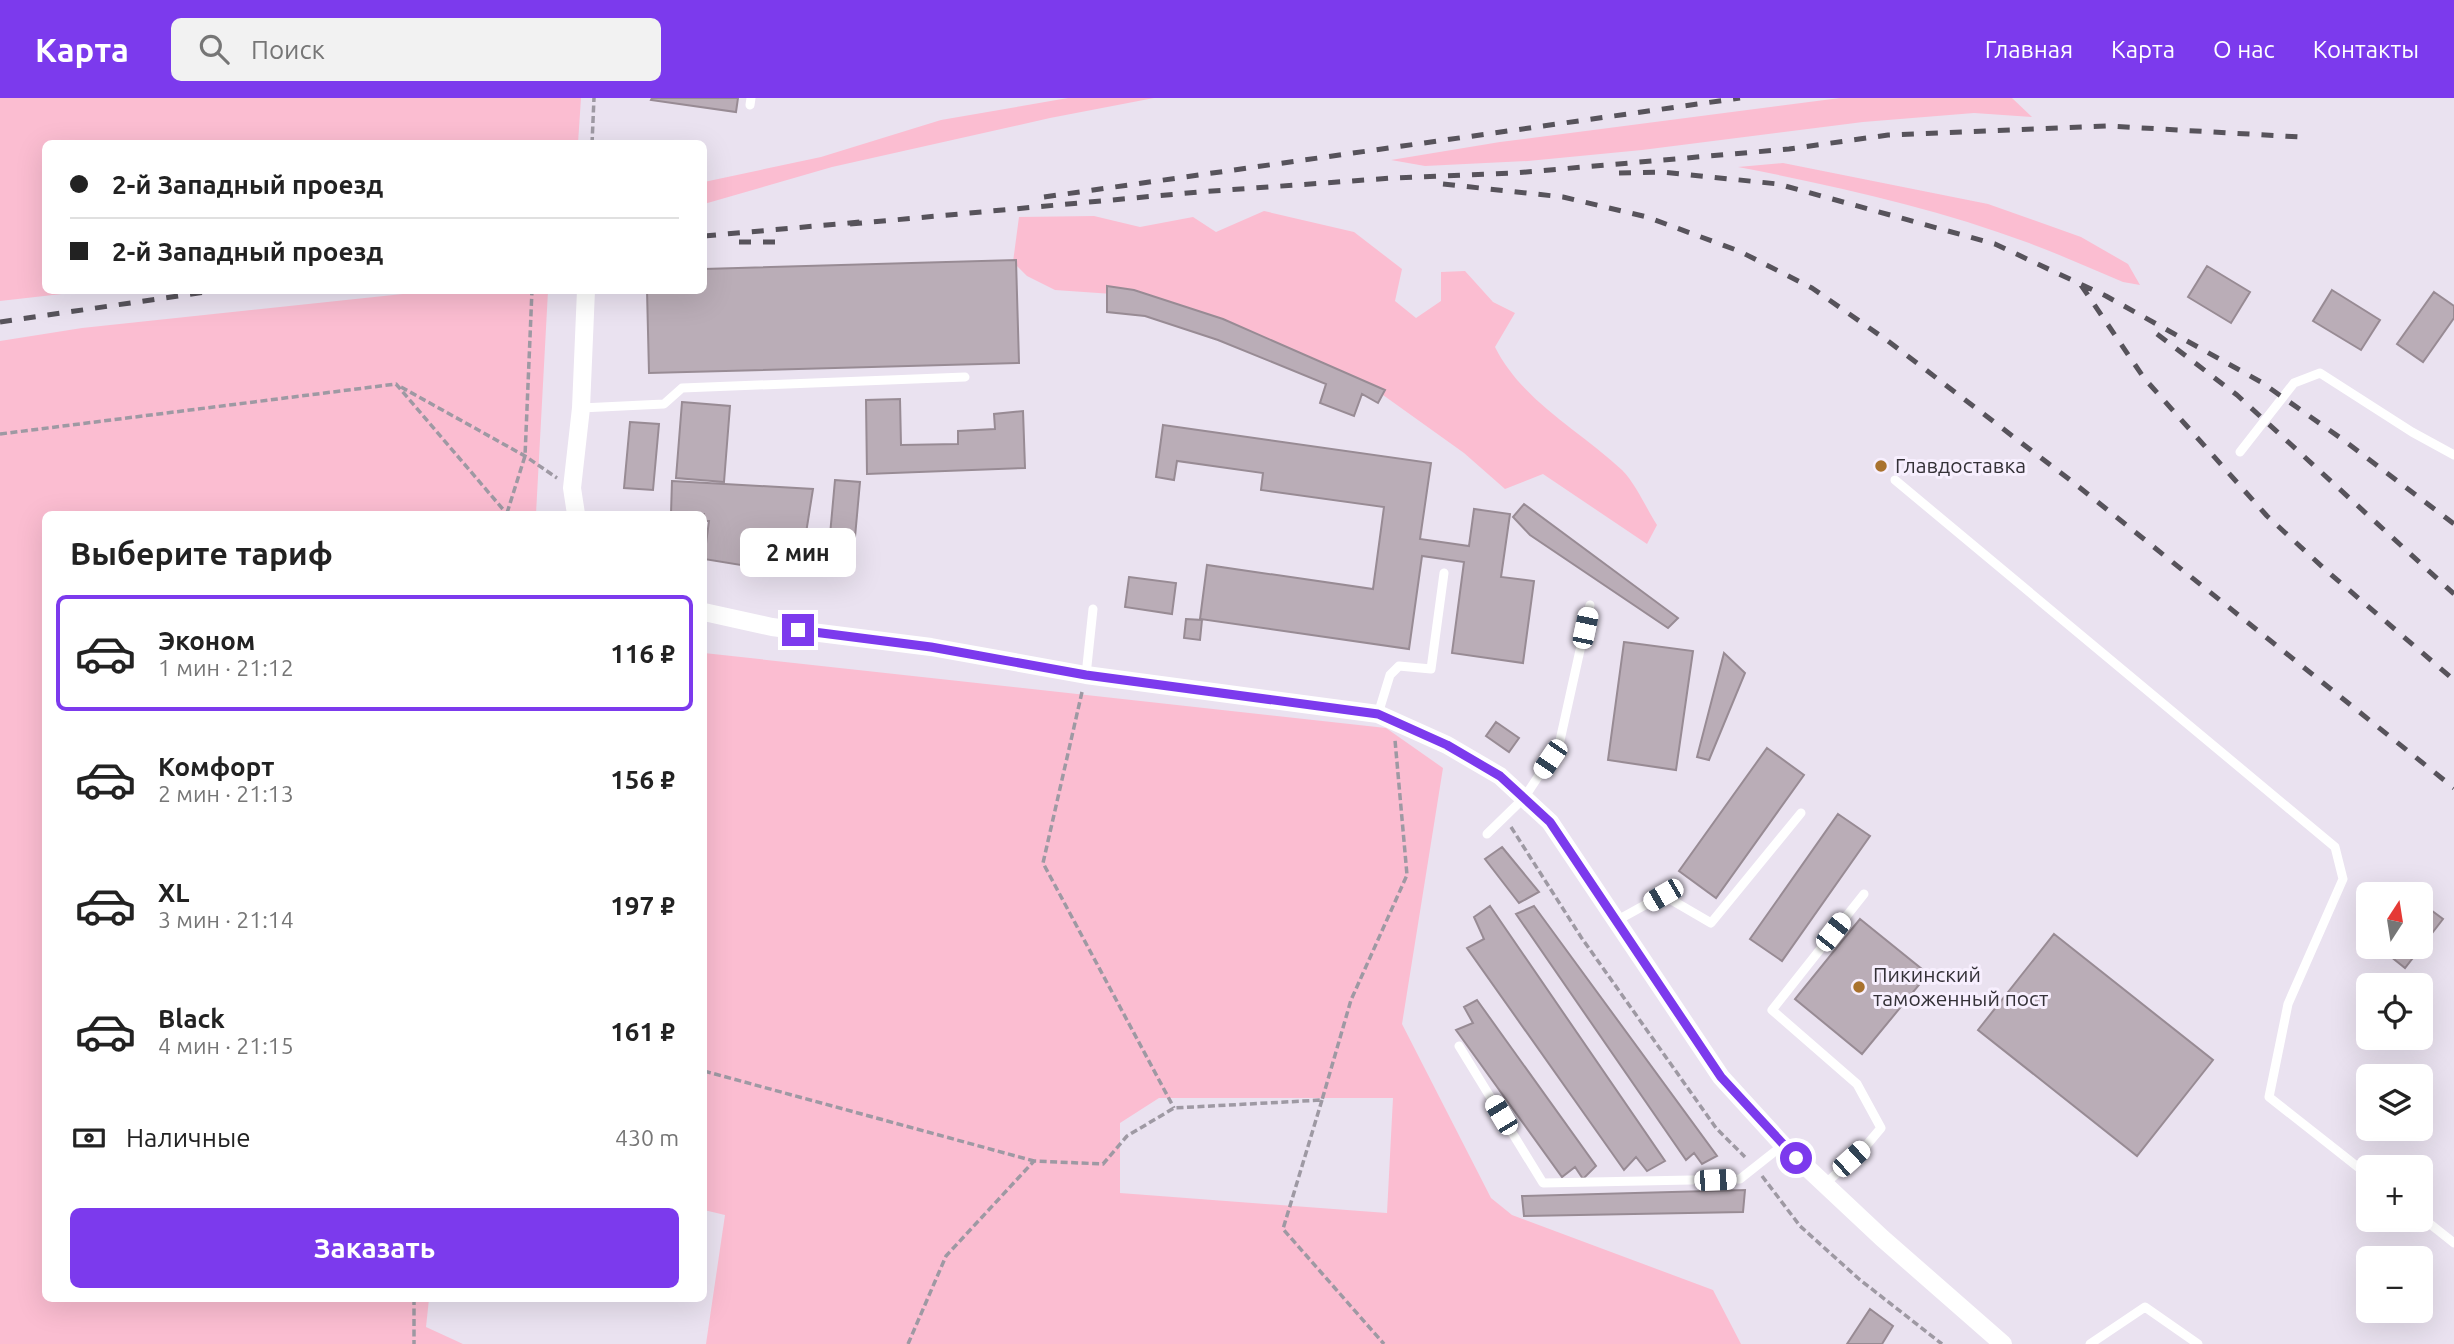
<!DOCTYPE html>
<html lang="ru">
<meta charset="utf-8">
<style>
body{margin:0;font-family:Ubuntu,sans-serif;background:#f2f2f2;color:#222;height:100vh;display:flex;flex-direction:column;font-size:26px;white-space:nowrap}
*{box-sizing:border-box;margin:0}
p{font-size:23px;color:#767676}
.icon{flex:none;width:38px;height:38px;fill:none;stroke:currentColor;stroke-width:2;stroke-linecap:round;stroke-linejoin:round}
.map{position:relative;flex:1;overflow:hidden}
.details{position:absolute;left:42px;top:413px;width:665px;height:791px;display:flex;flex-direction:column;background:#fff;border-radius:10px;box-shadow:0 7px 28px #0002}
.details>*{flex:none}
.guide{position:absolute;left:42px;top:42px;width:665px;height:154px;border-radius:10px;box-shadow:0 7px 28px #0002;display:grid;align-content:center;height:154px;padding:0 28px;background:#fff}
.needle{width:46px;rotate:12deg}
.buttons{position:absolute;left:2356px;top:784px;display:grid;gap:14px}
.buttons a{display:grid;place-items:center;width:77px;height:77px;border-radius:10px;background:#fff;box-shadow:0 7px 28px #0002;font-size:35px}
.end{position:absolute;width:32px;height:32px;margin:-16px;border:9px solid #7c3aed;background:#fff;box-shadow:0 0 0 4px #fff}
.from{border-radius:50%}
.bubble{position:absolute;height:49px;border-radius:10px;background:#fff;box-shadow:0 7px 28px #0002;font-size:23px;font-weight:600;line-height:49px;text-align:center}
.car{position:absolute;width:21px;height:42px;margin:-21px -10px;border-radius:9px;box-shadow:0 0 5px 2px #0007;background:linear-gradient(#fff 24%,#345 0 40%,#fff 0 76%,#345 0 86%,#fff 0)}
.guide b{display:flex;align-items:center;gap:24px;height:66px;font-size:26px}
.guide b+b{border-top:2px solid #e0e0e0}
.guide i{width:18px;height:18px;background:#222}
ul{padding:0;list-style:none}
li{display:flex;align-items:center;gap:21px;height:116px;margin:0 14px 10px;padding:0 14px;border:4px solid transparent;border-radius:10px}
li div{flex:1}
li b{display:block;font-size:26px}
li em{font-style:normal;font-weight:600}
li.active{border-color:#7c3aed}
li>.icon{width:63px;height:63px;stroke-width:1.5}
h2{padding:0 28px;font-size:32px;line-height:84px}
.pay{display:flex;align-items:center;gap:18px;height:77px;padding:0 28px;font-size:26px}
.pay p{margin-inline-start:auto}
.action{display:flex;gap:14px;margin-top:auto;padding:14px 28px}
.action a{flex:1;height:80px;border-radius:10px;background:#7c3aed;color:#fff;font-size:28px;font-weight:600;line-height:80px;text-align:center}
header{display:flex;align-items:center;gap:42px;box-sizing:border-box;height:98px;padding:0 35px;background:#7c3aed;color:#fff}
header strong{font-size:33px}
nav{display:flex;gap:38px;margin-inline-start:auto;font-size:24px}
.search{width:490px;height:63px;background:#f2f2f2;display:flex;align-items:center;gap:18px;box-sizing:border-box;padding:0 24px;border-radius:10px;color:#767676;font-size:26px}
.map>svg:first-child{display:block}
</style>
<header>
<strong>Карта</strong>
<div class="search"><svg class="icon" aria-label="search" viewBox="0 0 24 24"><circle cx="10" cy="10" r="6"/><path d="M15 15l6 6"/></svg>Поиск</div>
<nav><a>Главная</a><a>Карта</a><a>О нас</a><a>Контакты</a></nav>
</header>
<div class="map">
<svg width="2454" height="1246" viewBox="0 0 2454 1246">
<rect width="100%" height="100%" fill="#eae2f0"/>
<path fill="#fbbdd1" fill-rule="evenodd" d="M 0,0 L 581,0 L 578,45 L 46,46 L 46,192 L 88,193 L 0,203 Z
M 1068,0 L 1154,0 L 1050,20 L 832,69 L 704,106 L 704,84 L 821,59 L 941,22 Z
M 1840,0 L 2012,0 L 2032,19 L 1974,15 L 1863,24 L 1642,52 L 1528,63 L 1425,68 L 1391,62 L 1500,44 Z
M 1783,65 L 1988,106 L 2081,139 L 2128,166 L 2140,187 L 2123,184 C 2092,171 2061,157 2029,145 C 1935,110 1836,88 1738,69 Z
M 1264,113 L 1354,134 L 1402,171 L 1395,203 L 1416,220 L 1441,203 L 1441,174 L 1465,173 L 1493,204 L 1515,215 L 1495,249 C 1522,303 1579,332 1622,372 C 1636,386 1646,410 1657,427 L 1647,446 L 1543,376 L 1505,391 L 1464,355 L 1376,292 L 1127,197 L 1055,192 L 1027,178 L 1013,164 L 1019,119 L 1094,118 L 1140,129 L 1193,119 L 1216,134 Z
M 431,193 L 548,193 L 536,416 L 46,416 L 46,1200 L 429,1201 L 426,1229 L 463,1246 L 0,1246 L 0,243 L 82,230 Z
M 704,555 L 1386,630 L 1443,670 L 1402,926 L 1491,1100 L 1512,1117 L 1713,1192 L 1741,1246 L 706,1246 L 725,1117 L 704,1112 ZM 1159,1000 L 1393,1000 L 1387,1115 L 1120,1095 L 1120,1025 Z"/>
<path fill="#baadb7" stroke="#988b94" stroke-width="2" d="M 652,0 L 738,0 L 736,14 L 651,2 Z
M 1016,162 L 1019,265 L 649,275 L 647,192 L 704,192 L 704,171 Z
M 2207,168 L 2250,194 L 2231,225 L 2188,199 Z
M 1107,188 L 1134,192 L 1223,221 L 1385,292 L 1378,305 L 1362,296 L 1354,318 L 1320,305 L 1326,286 L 1218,242 L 1145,218 L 1107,214 Z
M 2332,192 L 2380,222 L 2361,252 L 2313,223 Z
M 2434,194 L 2454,208 L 2454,220 L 2423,264 L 2397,246 Z
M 900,301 L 901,347 L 958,346 L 958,333 L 995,331 L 994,316 L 1023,313 L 1025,370 L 867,376 L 866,302 Z
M 682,304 L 730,308 L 724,384 L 676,380 Z
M 630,324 L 659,326 L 653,392 L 624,390 Z
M 1163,327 L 1431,365 L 1420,441 L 1469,448 L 1474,411 L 1510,416 L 1501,479 L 1534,483 L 1523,565 L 1452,555 L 1464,464 L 1422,458 L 1409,551 L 1200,521 L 1207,467 L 1373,491 L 1384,409 L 1261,392 L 1263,375 L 1177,363 L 1174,382 L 1156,379 Z
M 835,382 L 860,384 L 854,450 L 829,448 Z
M 672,383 L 813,391 L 803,454 L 788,452 L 784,474 L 704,461 L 709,423 L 704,423 L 704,416 L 671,416 Z
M 1524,406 L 1678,520 L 1668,530 L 1530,437 L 1513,419 Z
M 1129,479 L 1176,485 L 1172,516 L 1125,509 Z
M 1186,521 L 1202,522 L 1200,542 L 1184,540 Z
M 1624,544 L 1693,553 L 1676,672 L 1608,662 Z
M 1724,555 L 1745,575 L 1709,662 L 1697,659 Z
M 1496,624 L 1519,640 L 1509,654 L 1486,638 Z
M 1767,650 L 1804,677 L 1716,800 L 1679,773 Z
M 1838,716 L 1870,738 L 1782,863 L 1750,841 Z
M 1502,749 L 1539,794 L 1519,805 L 1485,761 Z
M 2420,804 L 2443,821 L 2405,870 L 2380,850 L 2420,849 Z
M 1490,808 L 1665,1063 L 1647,1073 L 1636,1059 L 1624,1072 L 1467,850 L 1484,841 L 1474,819 Z
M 1534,808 L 1717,1058 L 1702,1066 L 1694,1055 L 1686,1062 L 1516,816 Z
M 1860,821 L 1928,876 L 1862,956 L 1795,901 Z
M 2054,836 L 2213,962 L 2137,1058 L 1978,932 Z
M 1477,902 L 1596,1068 L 1583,1081 L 1575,1069 L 1562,1079 L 1456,932 L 1473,925 L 1464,909 Z
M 1745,1092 L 1743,1114 L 1524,1118 L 1522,1098 Z
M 1870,1211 L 1893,1228 L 1882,1246 L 1847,1246 Z"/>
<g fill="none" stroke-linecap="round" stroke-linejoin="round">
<path stroke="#9e99a3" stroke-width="3.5" stroke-dasharray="7 3.5" stroke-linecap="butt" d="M 592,46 L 594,0
M 401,289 L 525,358 L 557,380
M 0,336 L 396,286 L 507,416
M 507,415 L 525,358 L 532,192
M 1082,594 L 1043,765 L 1174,1010
M 1511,729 L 1581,839 L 1716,1030 L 1745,1059
M 704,973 L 1034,1063
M 1322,1002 L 1283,1131 L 1384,1246
M 1762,1078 L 1800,1128 L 1859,1181 L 1942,1246
M 414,1200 L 414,1246
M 908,1246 L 946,1158 L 1034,1063 L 1103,1066 L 1127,1038 L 1174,1010 L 1322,1002 L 1351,902 L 1407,777 L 1395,642"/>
<path stroke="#fff" stroke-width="9" d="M 750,7 L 751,0
M 581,310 L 664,306 L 682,290 L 965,279
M 2240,354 L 2294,285 L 2320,275 L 2412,334 L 2454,357
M 1895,382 L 2335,749 L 2343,781 L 2288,906 L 2269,999 L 2368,1077
M 1086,577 L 1093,511
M 1378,616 L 1390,577 L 1399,568 L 1431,571 L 1444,475
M 1487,736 L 1524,700 L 1559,647 L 1590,507
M 1616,823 L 1663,797 L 1711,825 L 1801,715
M 1459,948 L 1543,1085 L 1740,1081 L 1783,1047
M 1824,1087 L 1865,1049 L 1881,1030 L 1857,986 L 1772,912 L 1864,796
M 2420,1118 L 2454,1145
M 2090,1246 L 2145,1209 L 2198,1246"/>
<path stroke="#fff" stroke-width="18" d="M 576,416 L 572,390 L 581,310 L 586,192
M 704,514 L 772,529 L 931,549 L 1086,577 L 1378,616 L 1447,647 L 1500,678 L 1550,724 L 1721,979 L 1783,1047 L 1882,1140 L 2003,1246"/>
<path stroke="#57535b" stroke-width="5" stroke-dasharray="12 12" stroke-linecap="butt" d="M 1619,75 L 1663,74 L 1778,86 L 1995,146 L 2106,198 L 2261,284 L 2342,341 L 2454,426
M 1443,86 L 1563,99 L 1647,119 L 1739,153 L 1812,190 L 1888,243 L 2074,385 L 2454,690
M 1044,99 L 1740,0
M 850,126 L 1199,94 L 1393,80 L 1515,75 L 1789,51 L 1888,37 L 2108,28 L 2300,39
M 704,138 L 860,124
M 739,144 L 785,144
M 2081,187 L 2144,280 L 2267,418 L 2328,474 L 2454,582
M 0,224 L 219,192
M 2157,236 L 2237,297 L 2454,496"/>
</g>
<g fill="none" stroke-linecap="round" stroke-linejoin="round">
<path stroke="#7c3aed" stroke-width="9" d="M 798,532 L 931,549 L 1086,577 L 1378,616 L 1447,647 L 1500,678 L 1550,724 L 1721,979 L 1796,1060"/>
</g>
<g fill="#a9722e" stroke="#f7effe" stroke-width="2.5">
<circle cx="1881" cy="368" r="7"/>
<circle cx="1859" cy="889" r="7"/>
</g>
<g text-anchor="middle" stroke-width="6" stroke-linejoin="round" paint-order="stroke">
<g font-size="21" fill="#343137" stroke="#f7effe" text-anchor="start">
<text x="1895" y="375">Главдоставка</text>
<text x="1873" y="884">Пикинский<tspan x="1873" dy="24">таможенный пост</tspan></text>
</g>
</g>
</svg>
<div class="buttons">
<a><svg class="needle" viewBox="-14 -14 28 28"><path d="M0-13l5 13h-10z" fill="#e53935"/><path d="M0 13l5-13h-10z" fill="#767676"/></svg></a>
<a><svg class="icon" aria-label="locate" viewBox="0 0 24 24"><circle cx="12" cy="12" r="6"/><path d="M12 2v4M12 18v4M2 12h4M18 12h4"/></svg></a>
<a><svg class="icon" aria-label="layers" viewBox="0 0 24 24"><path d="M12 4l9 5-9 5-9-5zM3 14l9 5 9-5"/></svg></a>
<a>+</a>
<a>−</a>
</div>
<i class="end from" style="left:1796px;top:1060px"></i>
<i class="end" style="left:798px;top:532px"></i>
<div class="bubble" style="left:740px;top:430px;width:116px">2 мин</div>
<i class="car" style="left:1585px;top:530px;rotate:12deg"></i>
<i class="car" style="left:1550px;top:661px;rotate:214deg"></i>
<i class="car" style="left:1663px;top:797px;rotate:240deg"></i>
<i class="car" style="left:1833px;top:834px;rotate:38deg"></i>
<i class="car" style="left:1501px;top:1017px;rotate:329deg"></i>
<i class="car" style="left:1851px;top:1061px;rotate:48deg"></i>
<i class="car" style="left:1715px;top:1082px;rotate:88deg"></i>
<div class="guide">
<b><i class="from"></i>2-й Западный проезд</b>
<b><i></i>2-й Западный проезд</b>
</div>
<section class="details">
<h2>Выберите тариф</h2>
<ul>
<li class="active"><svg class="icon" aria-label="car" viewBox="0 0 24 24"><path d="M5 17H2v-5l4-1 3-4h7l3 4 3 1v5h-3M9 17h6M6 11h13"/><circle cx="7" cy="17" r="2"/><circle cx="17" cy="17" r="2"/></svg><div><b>Эконом</b><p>1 мин · 21:12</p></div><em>116 ₽</em></li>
<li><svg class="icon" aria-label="car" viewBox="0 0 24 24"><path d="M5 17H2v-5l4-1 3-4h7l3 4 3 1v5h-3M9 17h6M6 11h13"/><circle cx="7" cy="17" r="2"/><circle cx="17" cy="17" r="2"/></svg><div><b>Комфорт</b><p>2 мин · 21:13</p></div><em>156 ₽</em></li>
<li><svg class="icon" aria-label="car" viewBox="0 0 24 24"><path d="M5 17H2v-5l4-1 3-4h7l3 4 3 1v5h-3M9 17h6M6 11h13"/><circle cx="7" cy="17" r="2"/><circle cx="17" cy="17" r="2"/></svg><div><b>XL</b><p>3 мин · 21:14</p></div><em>197 ₽</em></li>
<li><svg class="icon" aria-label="car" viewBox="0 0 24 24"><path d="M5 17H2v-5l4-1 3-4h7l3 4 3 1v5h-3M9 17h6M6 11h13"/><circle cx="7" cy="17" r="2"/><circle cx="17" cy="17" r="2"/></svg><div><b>Black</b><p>4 мин · 21:15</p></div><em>161 ₽</em></li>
</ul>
<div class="pay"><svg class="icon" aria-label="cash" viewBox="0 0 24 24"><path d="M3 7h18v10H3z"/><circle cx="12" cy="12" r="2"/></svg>Наличные<p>430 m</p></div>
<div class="action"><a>Заказать</a></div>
</section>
</div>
